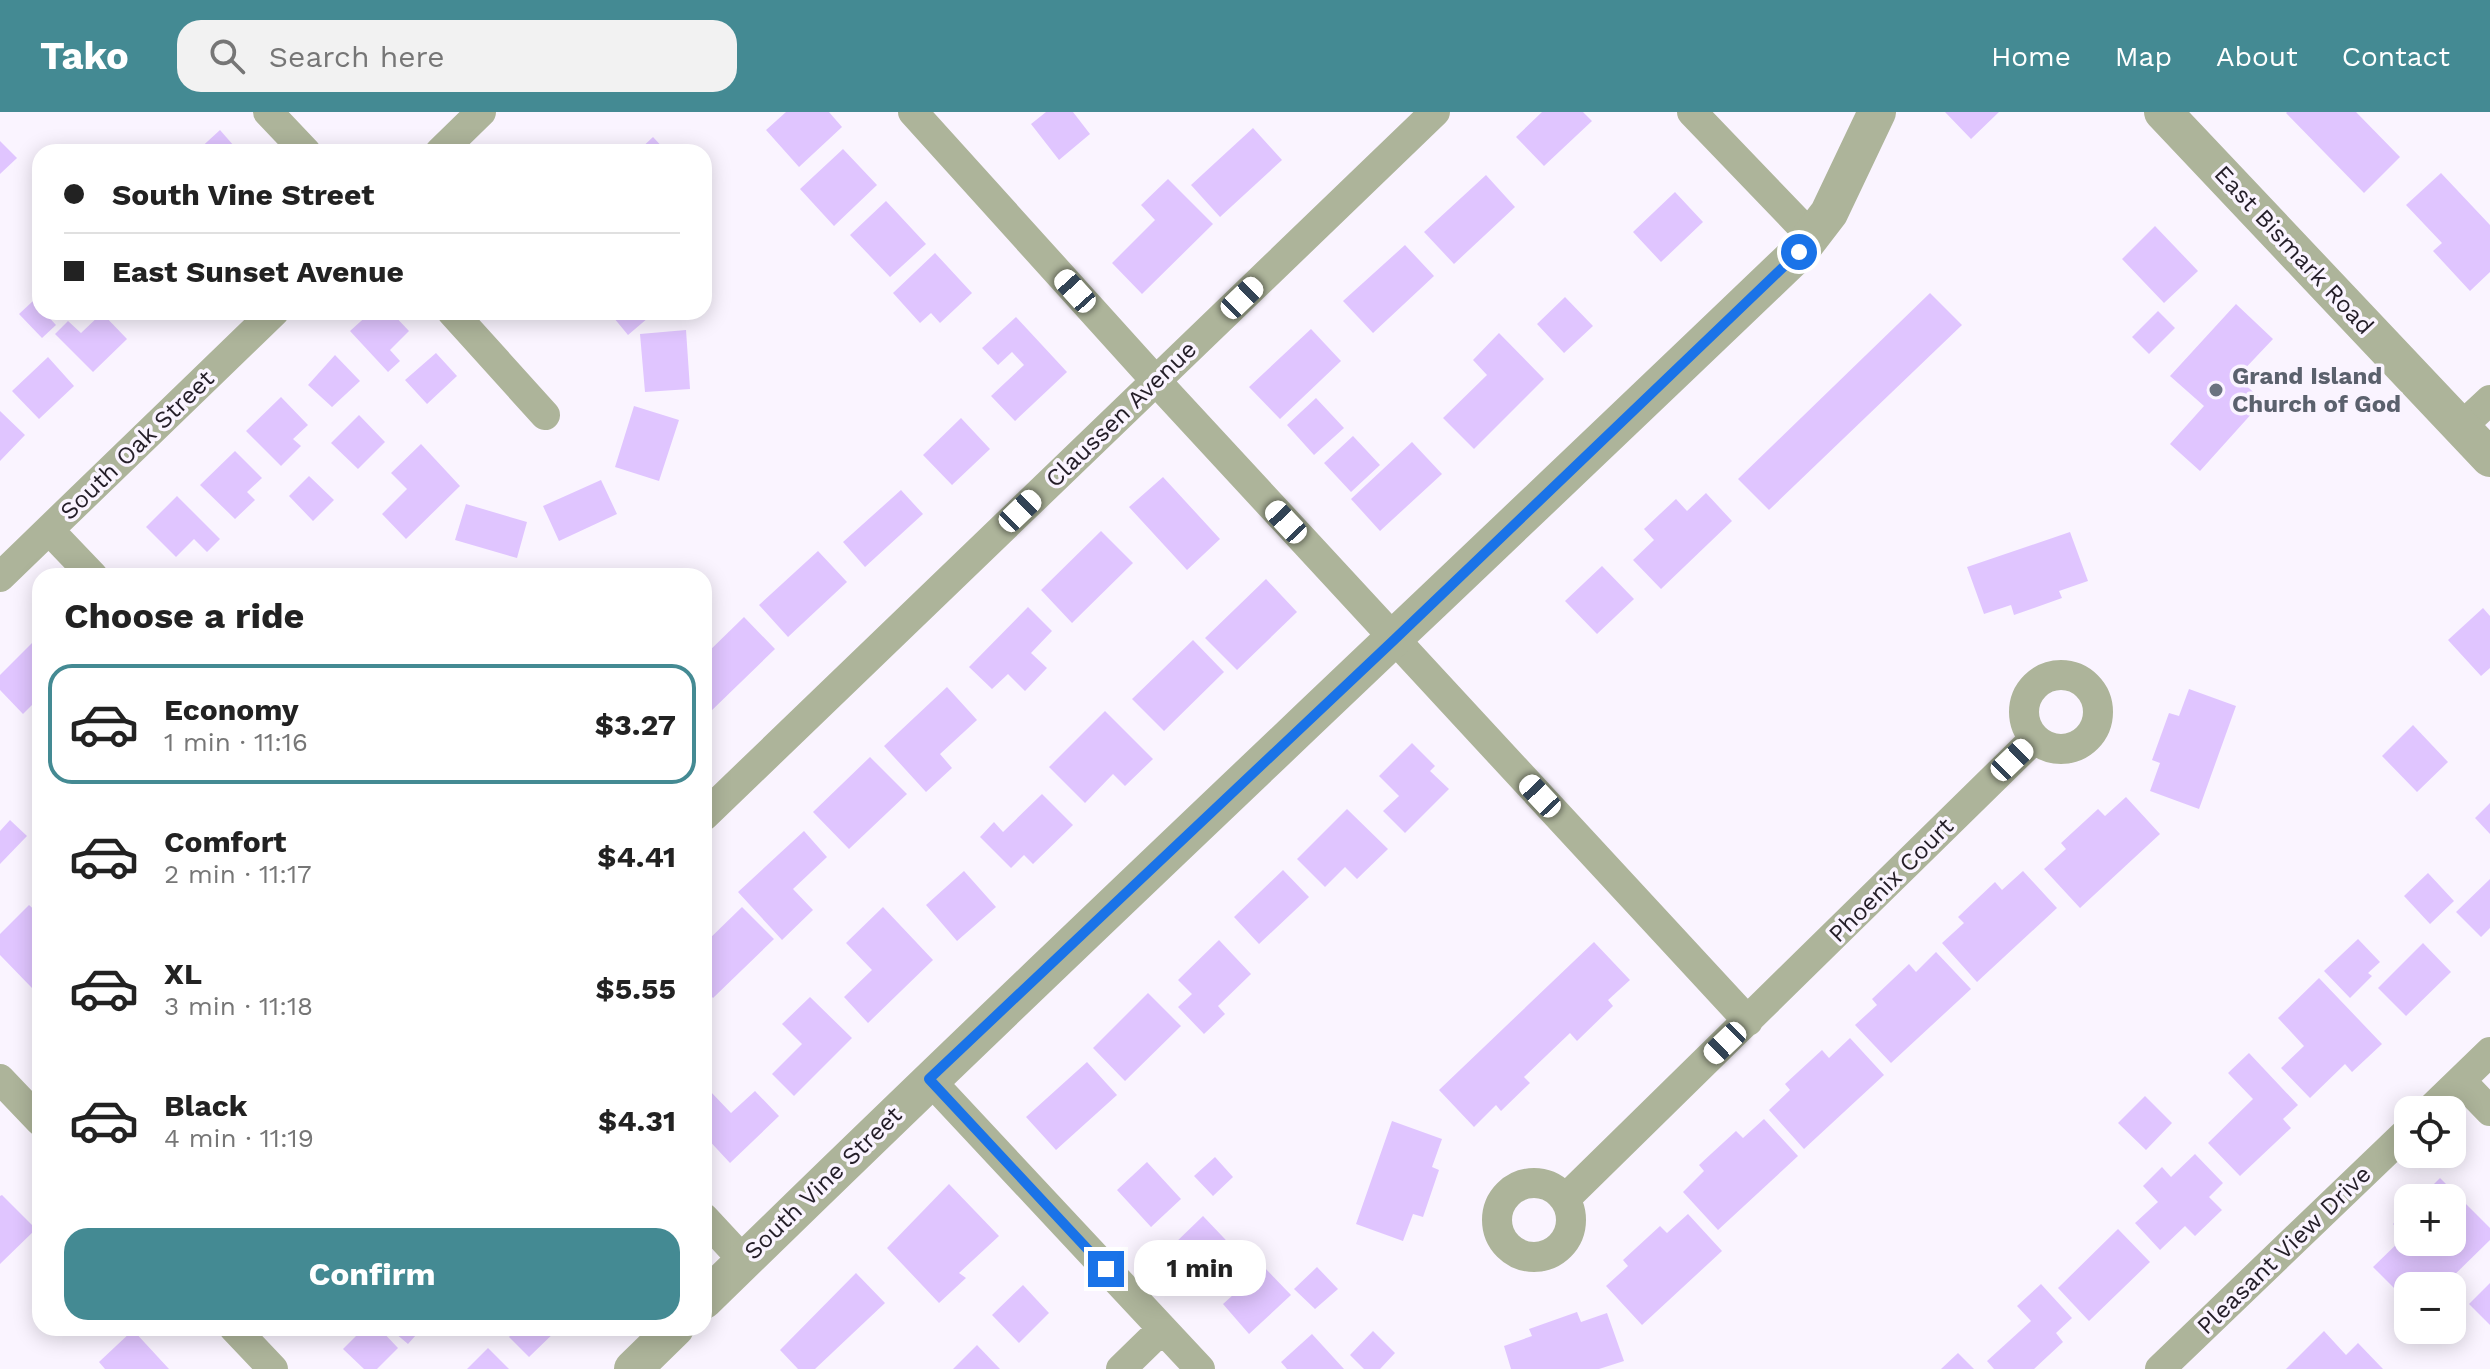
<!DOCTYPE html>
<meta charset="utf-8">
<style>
body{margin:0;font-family:"Work Sans",sans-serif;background:#f2f2f2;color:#222;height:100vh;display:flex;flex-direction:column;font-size:30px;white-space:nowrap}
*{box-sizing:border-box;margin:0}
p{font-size:26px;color:#767676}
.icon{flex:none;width:44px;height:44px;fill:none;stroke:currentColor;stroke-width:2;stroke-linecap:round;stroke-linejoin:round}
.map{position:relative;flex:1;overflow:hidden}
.sheet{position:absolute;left:32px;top:456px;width:680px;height:768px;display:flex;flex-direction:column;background:#fff;border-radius:24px;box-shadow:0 4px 20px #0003}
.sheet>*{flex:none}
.top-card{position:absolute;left:32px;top:32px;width:680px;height:176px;border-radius:24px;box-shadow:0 4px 20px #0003;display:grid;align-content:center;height:176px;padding:0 32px;background:#fff}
.fabs{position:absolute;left:2394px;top:984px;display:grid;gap:16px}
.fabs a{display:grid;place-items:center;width:72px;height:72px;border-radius:16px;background:#fff;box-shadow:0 4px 20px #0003;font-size:40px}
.end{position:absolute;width:36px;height:36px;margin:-18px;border:10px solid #1a73e8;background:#fff;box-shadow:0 0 0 4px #fff}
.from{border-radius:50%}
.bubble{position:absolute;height:56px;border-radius:24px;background:#fff;box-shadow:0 4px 20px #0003;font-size:26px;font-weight:700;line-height:56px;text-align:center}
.car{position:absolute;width:24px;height:48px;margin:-24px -12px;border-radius:10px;box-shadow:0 0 6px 2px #0007;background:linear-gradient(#fff 24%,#345 0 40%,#fff 0 76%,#345 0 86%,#fff 0)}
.top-card b{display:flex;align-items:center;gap:28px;height:76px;font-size:30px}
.top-card b+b{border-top:2px solid #e0e0e0}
.top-card i{width:20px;height:20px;background:#222}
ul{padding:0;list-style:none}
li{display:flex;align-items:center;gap:24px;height:120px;margin:0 16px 12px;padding:0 16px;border:4px solid transparent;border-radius:24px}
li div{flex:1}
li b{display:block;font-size:30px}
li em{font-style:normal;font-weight:700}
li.selected{border-color:#448a93}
li>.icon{width:72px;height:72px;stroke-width:1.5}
h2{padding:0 32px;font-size:36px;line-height:96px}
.button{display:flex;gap:16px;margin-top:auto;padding:16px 32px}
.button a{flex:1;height:92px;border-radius:24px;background:#448a93;color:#fff;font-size:32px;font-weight:700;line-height:92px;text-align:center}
header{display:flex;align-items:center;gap:48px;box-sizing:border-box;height:112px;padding:0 40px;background:#448a93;color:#fff}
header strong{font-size:38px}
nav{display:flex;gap:44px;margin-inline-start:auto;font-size:28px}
.search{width:560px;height:72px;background:#f2f2f2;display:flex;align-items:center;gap:20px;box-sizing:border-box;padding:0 28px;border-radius:24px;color:#767676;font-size:30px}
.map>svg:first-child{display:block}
</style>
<header>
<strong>Tako</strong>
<div class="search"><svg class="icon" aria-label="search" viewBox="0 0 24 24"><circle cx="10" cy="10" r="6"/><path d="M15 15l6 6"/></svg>Search here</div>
<nav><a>Home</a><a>Map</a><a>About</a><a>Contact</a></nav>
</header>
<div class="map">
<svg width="2490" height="1257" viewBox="0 0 2490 1257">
<rect width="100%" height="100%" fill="#faf4ff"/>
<path fill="#e0c5ff" d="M 786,0 L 829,0 L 842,15 L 799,55 L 766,18 Z
M 1046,0 L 1073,0 L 1090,22 L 1059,48 L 1031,12 Z
M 1542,0 L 1583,0 L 1592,9 L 1544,54 L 1516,25 Z
M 1945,0 L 1999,0 L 1971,27 Z
M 2287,0 L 2356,0 L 2400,45 L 2364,81 L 2286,1 Z
M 1253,16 L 1282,48 L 1220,105 L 1191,73 Z
M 220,18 L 234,34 L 228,40 L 196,40 Z
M 653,25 L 667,40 L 637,40 Z
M 0,29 L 17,46 L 0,62 Z
M 843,37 L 877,73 L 834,114 L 800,77 Z
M 2441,61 L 2490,113 L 2490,160 L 2470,179 L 2433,139 L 2442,131 L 2406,93 Z
M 1486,63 L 1515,95 L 1454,152 L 1424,120 Z
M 1168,67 L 1213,112 L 1142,182 L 1112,151 L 1155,108 L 1141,93 Z
M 1675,80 L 1703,110 L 1661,150 L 1633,120 Z
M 886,89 L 926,132 L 890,165 L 850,123 Z
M 2155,114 L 2198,159 L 2164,191 L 2122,147 Z
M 1405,133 L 1434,164 L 1373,221 L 1343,189 Z
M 935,141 L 972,181 L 940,211 L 931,201 L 920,211 L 893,181 Z
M 1930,181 L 1962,213 L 1769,398 L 1738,367 Z
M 1565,185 L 1593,214 L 1564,241 L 1537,212 Z
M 33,189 L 40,196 L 40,200 L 44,200 L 56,213 L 42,226 L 19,202 Z
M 2236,192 L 2273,227 L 2237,265 L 2263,289 L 2200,359 L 2170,332 L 2204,294 L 2170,264 Z
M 2158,199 L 2175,216 L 2149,242 L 2132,225 Z
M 371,200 L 391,200 L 409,219 L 390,238 L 400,249 L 388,260 L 350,219 Z
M 609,200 L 655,200 L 628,223 Z
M 102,201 L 127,227 L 93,260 L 55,222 L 68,209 L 81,221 Z
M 1016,205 L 1067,260 L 1015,309 L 991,284 L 1024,253 L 1012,240 L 998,253 L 982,236 Z
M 1311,217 L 1341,249 L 1280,307 L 1249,275 Z
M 686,218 L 690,277 L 645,280 L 640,222 Z
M 1499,221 L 1544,267 L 1474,337 L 1443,306 L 1487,263 L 1473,248 Z
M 436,241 L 457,264 L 427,292 L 405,268 Z
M 335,243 L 360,269 L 332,295 L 308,273 Z
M 48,245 L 74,274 L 39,307 L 12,279 Z
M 281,285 L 308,313 L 293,327 L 301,334 L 281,354 L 246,319 Z
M 1316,286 L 1344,316 L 1314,343 L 1287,313 Z
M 634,294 L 679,308 L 659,369 L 615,355 Z
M 0,299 L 25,323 L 0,349 Z
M 359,303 L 385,330 L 358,357 L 331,331 Z
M 961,306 L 990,337 L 952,373 L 923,343 Z
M 1353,324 L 1380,353 L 1351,380 L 1324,351 Z
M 1412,330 L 1442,362 L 1380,419 L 1351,387 Z
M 421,332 L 460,374 L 406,427 L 382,402 L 407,377 L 391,361 Z
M 235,339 L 262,366 L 247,380 L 255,388 L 235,407 L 200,373 Z
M 309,364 L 334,388 L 313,409 L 289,384 Z
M 1163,365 L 1220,427 L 1187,458 L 1129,395 Z
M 601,368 L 617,402 L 559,429 L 543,394 Z
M 901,378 L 923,402 L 865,455 L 843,430 Z
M 1706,381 L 1732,409 L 1661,477 L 1633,448 L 1654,428 L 1644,417 L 1676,387 L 1687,399 Z
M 177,384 L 220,427 L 207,440 L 194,427 L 176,445 L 146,415 Z
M 466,392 L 527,410 L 517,446 L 455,428 Z
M 1101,419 L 1133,451 L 1072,511 L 1041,478 Z
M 2070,420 L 2088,469 L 2059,479 L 2062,486 L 2014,503 L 2011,493 L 1984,502 L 1967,455 Z
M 818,439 L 847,470 L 788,525 L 759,493 Z
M 1602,454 L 1634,487 L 1597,522 L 1565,489 Z
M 1266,467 L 1297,500 L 1237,558 L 1205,526 Z
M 1028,495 L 1052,519 L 1031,541 L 1047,556 L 1025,579 L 1008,562 L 992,577 L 969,555 Z
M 2483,496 L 2490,504 L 2490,556 L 2481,564 L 2448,528 Z
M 744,505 L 775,537 L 710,600 L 704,593 L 704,544 Z
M 40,523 L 40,585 L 23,602 L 0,578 L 0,563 Z
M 1193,528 L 1224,560 L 1164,619 L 1132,587 Z
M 947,575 L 977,608 L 940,642 L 952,656 L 926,680 L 884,634 Z
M 2189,577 L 2236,594 L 2199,697 L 2150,679 L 2160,651 L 2152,648 L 2169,601 L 2179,604 Z
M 1105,599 L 1153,647 L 1125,674 L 1113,662 L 1085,691 L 1049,655 Z
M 2413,613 L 2448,650 L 2417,680 L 2382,644 Z
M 1412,631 L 1435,654 L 1430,659 L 1449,677 L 1405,721 L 1383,699 L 1399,684 L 1379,664 Z
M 870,645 L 907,682 L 849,737 L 813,700 Z
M 1042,682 L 1073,713 L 1033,752 L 1024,743 L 1011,756 L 980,725 L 994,710 L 1003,720 Z
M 2126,685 L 2160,722 L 2080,796 L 2044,757 L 2066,737 L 2061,731 L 2098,697 L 2105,704 Z
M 2490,691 L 2490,722 L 2475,706 Z
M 1347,697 L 1388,737 L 1357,767 L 1345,755 L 1325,775 L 1297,747 Z
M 10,708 L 27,724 L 0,752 L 0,719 Z
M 804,719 L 827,745 L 793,777 L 813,798 L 782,828 L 738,780 Z
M 1283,758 L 1309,785 L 1259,832 L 1234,805 Z
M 964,759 L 996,795 L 957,829 L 926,793 Z
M 2023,759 L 2057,796 L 1977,870 L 1942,831 L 1964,811 L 1958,805 L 1995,770 L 2002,778 Z
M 2428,761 L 2454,789 L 2430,812 L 2404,784 Z
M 2490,767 L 2490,816 L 2481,825 L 2456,800 Z
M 29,793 L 40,803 L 40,868 L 32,876 L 0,843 L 0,822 Z
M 742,795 L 774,827 L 713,886 L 704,876 L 704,832 Z
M 883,795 L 933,848 L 868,911 L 844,885 L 872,858 L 846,831 Z
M 2358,827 L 2380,850 L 2368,861 L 2372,864 L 2350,886 L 2324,859 Z
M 1219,828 L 1251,862 L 1218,894 L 1225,902 L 1204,922 L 1178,895 L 1192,882 L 1178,868 Z
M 1594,830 L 1630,868 L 1608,888 L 1613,894 L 1577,929 L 1570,921 L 1524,965 L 1530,971 L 1501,999 L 1496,993 L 1474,1015 L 1439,978 Z
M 2423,831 L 2451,860 L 2406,904 L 2378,876 Z
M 1936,840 L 1971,877 L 1891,951 L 1855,913 L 1877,893 L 1872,887 L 1909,852 L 1916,860 Z
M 2319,866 L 2382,932 L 2352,960 L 2345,952 L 2310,986 L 2281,956 L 2304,934 L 2278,906 Z
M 1148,881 L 1181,914 L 1125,969 L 1093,936 Z
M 810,885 L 852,926 L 794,984 L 772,962 L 802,932 L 782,912 Z
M 1850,926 L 1884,963 L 1804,1037 L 1769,998 L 1790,978 L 1785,972 L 1822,938 L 1829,946 Z
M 2249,941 L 2298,993 L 2283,1007 L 2291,1016 L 2240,1064 L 2208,1031 L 2253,987 L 2228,961 Z
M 1087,950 L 1117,983 L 1056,1038 L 1026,1005 Z
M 710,979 L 731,1001 L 755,979 L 779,1004 L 730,1051 L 704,1023 L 704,985 Z
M 2145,984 L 2172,1011 L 2146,1038 L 2118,1011 Z
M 1764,1007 L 1798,1044 L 1718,1118 L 1683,1080 L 1704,1059 L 1699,1053 L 1736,1019 L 1743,1026 Z
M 1392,1009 L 1442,1027 L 1432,1055 L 1439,1058 L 1423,1105 L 1413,1102 L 1403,1129 L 1356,1112 Z
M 2195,1042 L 2223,1071 L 2209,1085 L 2222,1098 L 2195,1124 L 2185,1114 L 2160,1138 L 2135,1111 L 2158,1090 L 2143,1074 L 2162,1055 L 2171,1065 Z
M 1215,1045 L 1233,1065 L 1213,1084 L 1194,1064 Z
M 1147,1050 L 1181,1087 L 1151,1115 L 1117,1078 Z
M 2440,1066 L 2490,1116 L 2490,1128 L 2443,1174 L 2408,1174 L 2408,1190 L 2373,1155 L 2405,1124 L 2393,1112 L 2408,1097 L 2408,1130 L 2452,1130 L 2452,1086 L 2420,1086 Z
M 949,1072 L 999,1124 L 959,1161 L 966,1166 L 939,1191 L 887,1136 Z
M 2,1083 L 36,1117 L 0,1152 L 0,1084 Z
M 1688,1102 L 1722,1139 L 1642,1213 L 1606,1174 L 1628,1154 L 1623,1148 L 1660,1114 L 1667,1121 Z
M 1203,1104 L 1242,1145 L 1209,1177 L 1170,1136 Z
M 2118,1117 L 2150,1150 L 2089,1209 L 2058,1176 Z
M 1264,1155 L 1291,1183 L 1249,1222 L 1223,1192 Z
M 1317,1155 L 1338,1177 L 1315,1197 L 1294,1177 Z
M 856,1161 L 885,1191 L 815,1257 L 798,1257 L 780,1238 Z
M 2490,1171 L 2490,1213 L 2469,1192 Z
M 2041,1172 L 2072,1206 L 2056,1221 L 2063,1230 L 2034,1257 L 1994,1257 L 1987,1249 L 2031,1209 L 2017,1194 Z
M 1023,1173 L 1049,1201 L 1019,1231 L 992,1203 Z
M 1577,1200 L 1581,1210 L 1607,1201 L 1624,1249 L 1599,1257 L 1511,1257 L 1504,1234 L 1532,1224 L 1529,1217 Z
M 364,1216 L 379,1216 L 398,1236 L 377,1257 L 364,1257 L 343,1237 Z
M 400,1216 L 408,1216 L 416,1223 L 408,1232 L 395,1221 Z
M 517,1216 L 559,1216 L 529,1245 L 509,1225 Z
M 133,1218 L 169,1257 L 105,1257 L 99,1250 Z
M 1373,1219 L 1395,1241 L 1380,1257 L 1364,1257 L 1350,1243 Z
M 2324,1219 L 2346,1243 L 2358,1231 L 2383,1257 L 2286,1257 Z
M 1312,1222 L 1344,1257 L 1287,1257 L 1281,1250 Z
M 977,1233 L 1000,1257 L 953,1257 Z
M 488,1236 L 509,1257 L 467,1257 Z
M 1958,1241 L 1974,1257 L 1941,1257 Z"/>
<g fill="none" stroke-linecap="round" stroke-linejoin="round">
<path stroke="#adb49a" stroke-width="30" d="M 268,0 L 306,40
M 913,0 L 1156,269 L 1748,909
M 1692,0 L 1811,124
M 440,40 L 481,0
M 452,200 L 545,303
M 2461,315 L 2490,288
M 49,418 L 93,464
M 0,465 L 274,200
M2024 600a37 37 0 1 1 74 0a37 37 0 1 1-74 0Z
M 704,704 L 1435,0
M 0,967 L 40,1009
M 929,967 L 1200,1257
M 2461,969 L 2490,999
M 2430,998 L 2490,940
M1497 1108a37 37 0 1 1 74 0a37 37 0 1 1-74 0Z
M 1565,1087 L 2034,627
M 704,1106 L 744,1149
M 234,1216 L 273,1257
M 1121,1257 L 1162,1217
M 2160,1257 L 2408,1019"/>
<path stroke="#adb49a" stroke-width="38" d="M 2163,0 L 2490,346
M 704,1188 C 1065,835 1434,490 1799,140 L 1829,101 L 1877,0
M 633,1257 L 675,1216"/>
</g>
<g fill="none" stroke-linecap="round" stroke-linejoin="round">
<path stroke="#1a73e8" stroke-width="10" d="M 1106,1157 L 929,967 L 1395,527 L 1799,140"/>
</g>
<circle fill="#6b7280" stroke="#faf4ff" stroke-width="3" cx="2216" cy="278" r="8"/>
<g text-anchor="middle" stroke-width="7" stroke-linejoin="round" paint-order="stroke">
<g font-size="24" fill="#241e28" stroke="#faf4ff">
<text transform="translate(2294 138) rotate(47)" y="8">East Bismark Road</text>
<text transform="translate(1121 302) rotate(-44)" y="8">Claussen Avenue</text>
<text transform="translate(137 333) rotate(-44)" y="8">South Oak Street</text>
<text transform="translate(1891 768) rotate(-45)" y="8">Phoenix Court</text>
<text transform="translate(823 1071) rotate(-44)" y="8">South Vine Street</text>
<text transform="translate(2284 1138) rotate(-44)" y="8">Pleasant View Drive</text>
</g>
<g font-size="24" font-weight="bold" fill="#5b616d" stroke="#faf4ff" text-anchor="start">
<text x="2232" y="272">Grand Island<tspan x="2232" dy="28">Church of God</tspan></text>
</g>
</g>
</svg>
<div class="fabs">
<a><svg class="icon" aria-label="locate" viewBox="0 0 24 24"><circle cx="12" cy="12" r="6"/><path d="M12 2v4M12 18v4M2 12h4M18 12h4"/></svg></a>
<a>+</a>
<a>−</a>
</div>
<i class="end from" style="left:1799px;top:140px"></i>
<i class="end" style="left:1106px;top:1157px"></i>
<div class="bubble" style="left:1134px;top:1128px;width:132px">1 min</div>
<i class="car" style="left:1075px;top:179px;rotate:318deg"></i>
<i class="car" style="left:1242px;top:186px;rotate:46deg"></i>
<i class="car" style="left:1020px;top:399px;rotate:46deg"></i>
<i class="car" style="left:1286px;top:410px;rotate:317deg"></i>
<i class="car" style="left:2012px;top:648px;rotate:46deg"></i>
<i class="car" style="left:1540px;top:684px;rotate:317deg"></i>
<i class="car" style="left:1725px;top:931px;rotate:226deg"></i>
<div class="top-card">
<b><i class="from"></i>South Vine Street</b>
<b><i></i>East Sunset Avenue</b>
</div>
<section class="sheet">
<h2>Choose a ride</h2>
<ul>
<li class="selected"><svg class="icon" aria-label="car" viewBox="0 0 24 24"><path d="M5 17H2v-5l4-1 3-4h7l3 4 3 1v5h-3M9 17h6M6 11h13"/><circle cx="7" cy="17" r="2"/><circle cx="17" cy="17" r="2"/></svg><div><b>Economy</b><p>1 min · 11:16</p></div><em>$3.27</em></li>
<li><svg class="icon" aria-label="car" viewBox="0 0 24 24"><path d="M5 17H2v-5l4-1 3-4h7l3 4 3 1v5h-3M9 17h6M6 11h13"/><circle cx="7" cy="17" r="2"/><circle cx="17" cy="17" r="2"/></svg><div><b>Comfort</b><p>2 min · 11:17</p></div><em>$4.41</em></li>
<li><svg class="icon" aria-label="car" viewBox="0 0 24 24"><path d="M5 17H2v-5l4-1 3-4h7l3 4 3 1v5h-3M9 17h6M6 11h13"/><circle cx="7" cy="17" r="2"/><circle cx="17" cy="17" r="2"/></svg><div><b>XL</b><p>3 min · 11:18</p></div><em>$5.55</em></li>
<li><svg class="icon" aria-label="car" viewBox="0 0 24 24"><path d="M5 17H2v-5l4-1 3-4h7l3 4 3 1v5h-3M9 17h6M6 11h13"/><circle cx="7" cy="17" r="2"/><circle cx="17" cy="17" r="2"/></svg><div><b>Black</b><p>4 min · 11:19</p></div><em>$4.31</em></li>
</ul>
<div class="button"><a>Confirm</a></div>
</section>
</div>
